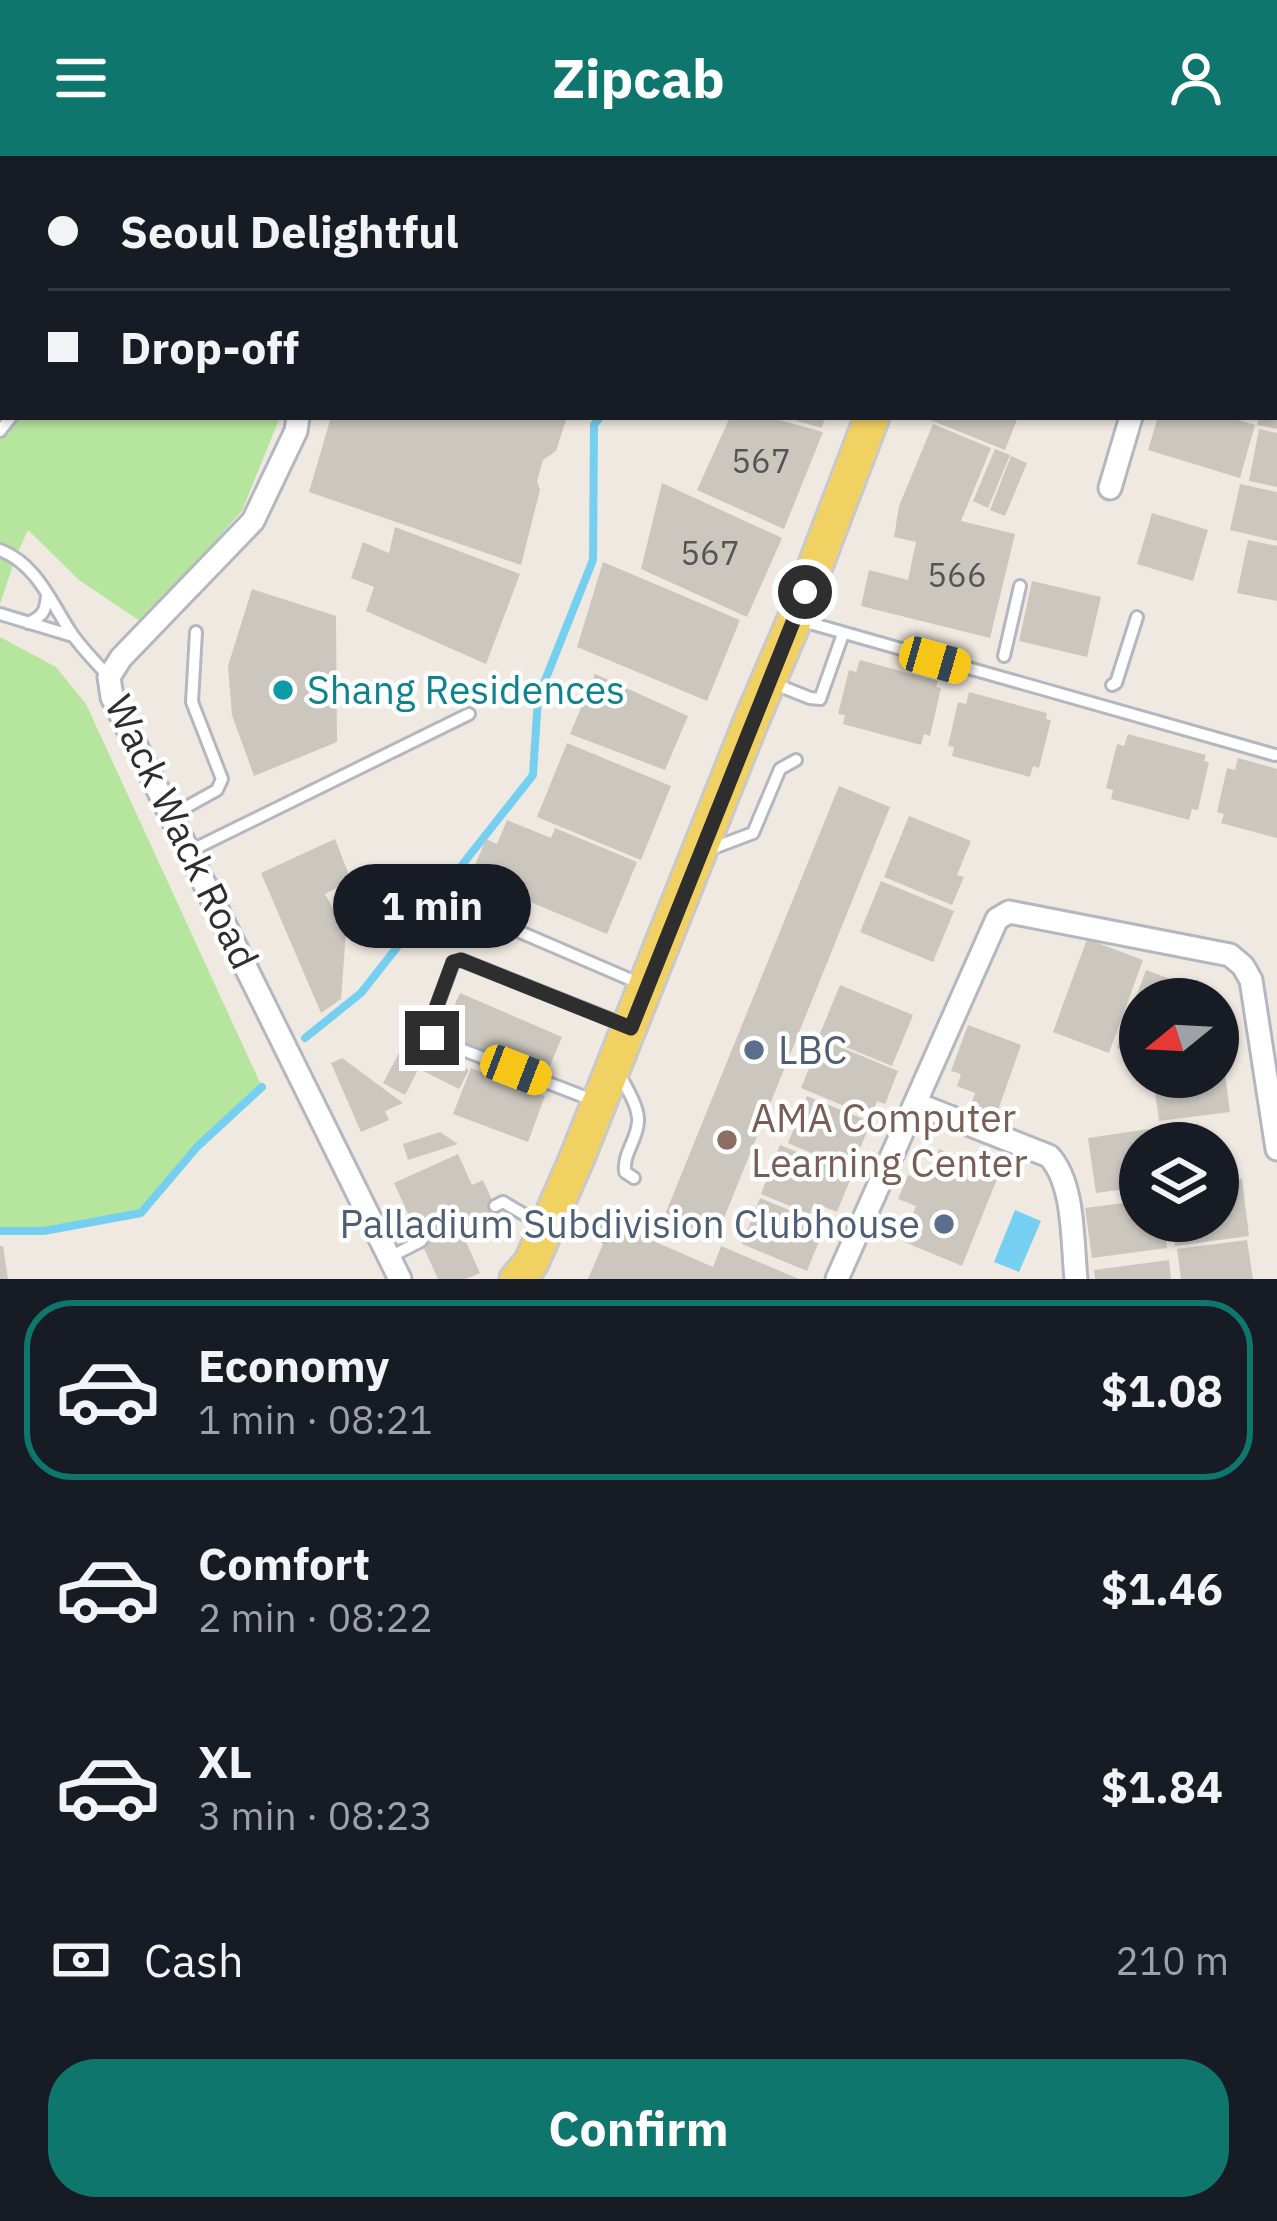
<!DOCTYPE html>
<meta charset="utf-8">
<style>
body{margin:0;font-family:"IBM Plex Sans",sans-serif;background:#20242c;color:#f1f3f6;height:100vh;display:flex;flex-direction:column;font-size:45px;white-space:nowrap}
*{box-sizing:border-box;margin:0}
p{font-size:39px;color:#9ea1a6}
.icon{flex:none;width:66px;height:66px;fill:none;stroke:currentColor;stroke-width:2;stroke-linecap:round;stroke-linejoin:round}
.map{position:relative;height:1123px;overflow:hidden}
.details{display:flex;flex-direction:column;background:#171b24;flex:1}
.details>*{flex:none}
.top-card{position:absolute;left:0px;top:0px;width:1278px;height:264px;box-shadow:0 3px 9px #0004;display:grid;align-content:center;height:264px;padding:0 48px;background:#171b24}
.needle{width:78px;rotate:252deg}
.fabs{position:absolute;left:1119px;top:822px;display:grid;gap:24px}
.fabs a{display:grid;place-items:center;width:120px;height:120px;border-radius:50%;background:#171b24;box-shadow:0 3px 9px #0004;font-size:60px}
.end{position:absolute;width:54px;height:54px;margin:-27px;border:15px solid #2e2e2e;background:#fff;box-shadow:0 0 0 6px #fff}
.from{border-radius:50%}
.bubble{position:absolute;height:84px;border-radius:42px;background:#171b24;box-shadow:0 3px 9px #0004;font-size:39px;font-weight:700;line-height:84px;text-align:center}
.car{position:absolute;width:36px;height:72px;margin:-36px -18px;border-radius:15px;box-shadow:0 0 9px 3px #0007;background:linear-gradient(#f5c518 24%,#345 0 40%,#f5c518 0 76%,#345 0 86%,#f5c518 0)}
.top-card b{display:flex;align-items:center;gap:42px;height:114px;font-size:45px}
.top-card b+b{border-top:3px solid #363941}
.top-card i{width:30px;height:30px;background:#f1f3f6}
ul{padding:21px 0 0;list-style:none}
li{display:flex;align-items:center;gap:36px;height:180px;margin:0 24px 18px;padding:0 24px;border:6px solid transparent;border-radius:48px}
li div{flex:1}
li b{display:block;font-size:45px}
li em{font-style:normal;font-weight:700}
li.selected{border-color:#0f766e}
li>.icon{width:108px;height:108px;stroke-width:1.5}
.pay{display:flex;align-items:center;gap:30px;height:132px;padding:0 48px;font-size:45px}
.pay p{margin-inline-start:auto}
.cta{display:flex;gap:24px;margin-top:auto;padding:24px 48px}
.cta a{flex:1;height:138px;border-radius:48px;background:#0f766e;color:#fff;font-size:48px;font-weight:700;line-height:138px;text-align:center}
header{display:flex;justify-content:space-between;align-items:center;height:156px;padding:0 48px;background:#0f766e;color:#fff;font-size:54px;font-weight:700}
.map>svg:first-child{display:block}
</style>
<header><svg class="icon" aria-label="menu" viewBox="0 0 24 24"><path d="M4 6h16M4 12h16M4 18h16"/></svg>Zipcab<svg class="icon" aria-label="person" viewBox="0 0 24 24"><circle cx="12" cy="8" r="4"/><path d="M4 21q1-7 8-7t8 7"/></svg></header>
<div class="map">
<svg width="1277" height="1123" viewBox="0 0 1277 1123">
<rect width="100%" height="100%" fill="#efe9e1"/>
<path fill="#b6e59e" d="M 0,0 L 220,0 L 221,3 L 3,3 L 3,261 L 280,261 L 242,355 L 143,467 L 79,424 L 28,374 L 16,400 L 0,448 Z
M 0,481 L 56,511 L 86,548 L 262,931 L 197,991 L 141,1057 L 44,1075 L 0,1075 Z"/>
<path fill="#75cff0" d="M 1015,1054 L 1041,1065 L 1019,1116 L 994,1106 Z"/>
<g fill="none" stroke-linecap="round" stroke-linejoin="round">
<path stroke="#75cff0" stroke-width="8" d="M 579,0 L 581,3
M 305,882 L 361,837 L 533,619 L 538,542 L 593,404 L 594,269 L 600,261
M 0,1075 L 44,1075 L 141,1057 L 197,991 L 262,931"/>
</g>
<path fill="#cbc7bf" d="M 331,261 L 567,261 L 556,295 L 543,304 L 537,325 L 540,334 L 521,409 L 309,336 Z
M 730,261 L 768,261 L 823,276 L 784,373 L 697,334 Z
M 798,261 L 825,261 L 822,272 L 797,265 Z
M 923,261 L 1018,261 L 1005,294 Z
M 1158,261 L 1229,261 L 1255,269 L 1240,322 L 1148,294 Z
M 1259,261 L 1277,261 L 1277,273 L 1257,269 Z
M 933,268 L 991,292 L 961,365 L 1015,378 L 990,482 L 861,450 L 869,414 L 908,424 L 916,386 L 894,381 L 899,350 Z
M 1259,273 L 1277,277 L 1277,331 L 1249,325 Z
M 995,293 L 1010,299 L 988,352 L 973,345 Z
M 1011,300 L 1027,307 L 1005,360 L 990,354 Z
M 662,327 L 782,382 L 747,461 L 641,413 Z
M 1240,328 L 1277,336 L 1277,385 L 1230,374 Z
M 1152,357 L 1208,374 L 1193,425 L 1137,408 Z
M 395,371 L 520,418 L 486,508 L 366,455 L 374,431 L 351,422 L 363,386 L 389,397 Z
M 1248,384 L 1277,390 L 1277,445 L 1237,437 Z
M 603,406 L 740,464 L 707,545 L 577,491 Z
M 1032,425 L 1101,441 L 1087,501 L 1019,485 Z
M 252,433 L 336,460 L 337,586 L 254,620 L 232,559 L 228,510 Z
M 860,504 L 938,525 L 936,531 L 941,532 L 930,580 L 924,578 L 921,589 L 843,568 L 845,559 L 838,558 L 849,514 L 856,516 Z
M 595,518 L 688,560 L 665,614 L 570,578 Z
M 969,536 L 1047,557 L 1046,563 L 1051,564 L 1039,612 L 1033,610 L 1030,621 L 952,600 L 954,591 L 948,590 L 958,546 L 966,548 Z
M 1128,578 L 1206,599 L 1204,605 L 1209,606 L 1198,654 L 1192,653 L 1189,664 L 1111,643 L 1113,634 L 1106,632 L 1117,588 L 1124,590 Z
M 567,587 L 671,630 L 641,704 L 537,661 Z
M 1238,602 L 1277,613 L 1277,682 L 1221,667 L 1224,658 L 1217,656 L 1227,612 L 1235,614 Z
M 839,630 L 890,651 L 716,1082 L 664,1061 Z
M 909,660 L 971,685 L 957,719 L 964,721 L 952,749 L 884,721 Z
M 507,664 L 551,682 L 555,672 L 637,706 L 607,778 L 470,721 L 486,683 L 497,688 Z
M 335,683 L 351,724 L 325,738 L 335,756 L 347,763 L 341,843 L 321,857 L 261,717 Z
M 881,725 L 954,755 L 933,806 L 860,776 Z
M 1087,783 L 1143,804 L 1109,897 L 1053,876 Z
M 1146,814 L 1214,839 L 1213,843 L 1140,843 L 1140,901 L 1117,892 Z
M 840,829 L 913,859 L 892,910 L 819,880 Z
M 460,837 L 562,881 L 549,912 L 517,898 L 513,908 L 442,877 Z
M 968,869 L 1021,889 L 996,960 L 970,951 L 975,937 L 957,930 L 961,918 L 951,915 Z
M 408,880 L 430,891 L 405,939 L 383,927 Z
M 821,883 L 898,915 L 885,948 L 877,945 L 871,961 L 801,932 Z
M 431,895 L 469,914 L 459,933 L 421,914 Z
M 342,902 L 403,947 L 385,955 L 389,964 L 361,976 L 331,907 Z
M 1223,903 L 1230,956 L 1159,965 L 1153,921 L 1218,921 L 1218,904 Z
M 471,912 L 545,940 L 528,986 L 453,958 Z
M 807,940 L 871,966 L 851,1014 L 788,987 Z
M 1149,973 L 1151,987 L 1140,987 L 1140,1031 L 1096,1037 L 1088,982 Z
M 440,976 L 458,988 L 408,1004 L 403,988 Z
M 780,989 L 852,1019 L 837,1056 L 814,1047 L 810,1058 L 761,1038 Z
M 939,993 L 999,1018 L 962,1110 L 902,1085 L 916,1050 L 898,1043 L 908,1019 L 926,1026 Z
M 458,998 L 472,1029 L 483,1024 L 503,1069 L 466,1086 L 480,1117 L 466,1123 L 438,1123 L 394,1027 Z
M 1242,1023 L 1249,1080 L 1175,1090 L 1171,1065 L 1218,1065 L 1218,1026 Z
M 760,1042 L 820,1067 L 814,1083 L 819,1085 L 807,1115 L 742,1088 Z
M 1140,1045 L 1140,1065 L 1164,1065 L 1167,1092 L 1092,1102 L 1085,1052 Z
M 612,1067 L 713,1111 L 721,1090 L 799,1123 L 588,1123 Z
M 1247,1084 L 1253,1123 L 1181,1123 L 1177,1093 Z
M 0,1090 L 3,1090 L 8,1123 L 0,1123 Z
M 1169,1104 L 1171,1123 L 1095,1123 L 1094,1114 Z"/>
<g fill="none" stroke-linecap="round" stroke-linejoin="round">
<defs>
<path id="lane" d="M 0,275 L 11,261
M 0,394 C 36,408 50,444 70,475 C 81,492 96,506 109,521
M 0,458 L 73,480
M 799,464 L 1275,599
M 28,467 C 44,460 46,454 47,438
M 1004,500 L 1020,430
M 775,528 L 810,542 L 820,543 L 843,478
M 1112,529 L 1116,527 L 1137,461
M 172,659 L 217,634 L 222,623 L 192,546 L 196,476
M 708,694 L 753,677 L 780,613 L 796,604
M 190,695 L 469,558
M 483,760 L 643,829
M 619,917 C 626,932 639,950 638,966 C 637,984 623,997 625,1016 L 634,1022
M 595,945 L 432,882 L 428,874 L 453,807 L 461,804 L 622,868
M 495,1050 L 503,1046 L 544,1070
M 560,1059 L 606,1080
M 390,1101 L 421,1085"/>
<path id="street" d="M 234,0 L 236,3
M 772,0 L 773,3
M 1209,3 L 1210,0
M 298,261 L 296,275 L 253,365 L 121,502 L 109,521 L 112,541 L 400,1123
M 1110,332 L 1131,261
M 917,948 L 1049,1000 C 1075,1028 1072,1086 1076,1123
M 837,1123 L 997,763 L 1009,756 L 1230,799 L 1243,810 L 1251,824 L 1277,993"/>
<path id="primary" d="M 974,3 L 975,0
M 517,1123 L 531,1107 L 577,1002 L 750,568 L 795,463 L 872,261"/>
</defs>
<use href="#lane" stroke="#b4b7c1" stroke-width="16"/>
<use href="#street" stroke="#b4b7c1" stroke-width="27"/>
<use href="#primary" stroke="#c9c9c9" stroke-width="39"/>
<use href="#lane" stroke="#fff" stroke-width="10"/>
<use href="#street" stroke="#fff" stroke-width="21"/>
<use href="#primary" stroke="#f2d163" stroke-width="33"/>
</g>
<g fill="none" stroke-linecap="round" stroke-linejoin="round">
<path stroke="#2e2e2e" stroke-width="15" d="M 432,882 L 428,874 L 453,806 L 461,804 L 631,872 L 805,436"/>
</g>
<circle fill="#0f9aa8" stroke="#fff" stroke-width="4.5" cx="283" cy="534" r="12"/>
<g fill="#5c6f8a" stroke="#fff" stroke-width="4.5">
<circle cx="754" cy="894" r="12"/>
<circle cx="944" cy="1068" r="12"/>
</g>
<circle fill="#8d6e63" stroke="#fff" stroke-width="4.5" cx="727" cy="984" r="12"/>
<g text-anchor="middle" stroke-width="9" stroke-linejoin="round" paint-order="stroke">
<g font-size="33" fill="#555452">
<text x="761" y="317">567</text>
<text x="710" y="409">567</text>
<text x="957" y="431">566</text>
</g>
<g font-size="39" fill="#0d838f" stroke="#fff" text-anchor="start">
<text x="307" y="548">Shang Residences</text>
</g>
<g font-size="39" fill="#2e2e2e" stroke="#fff">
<text transform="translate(182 676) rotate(64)" y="14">Wack Wack Road</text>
</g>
<g font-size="39" fill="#4e5e75" stroke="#fff" text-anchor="start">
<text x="778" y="908">LBC</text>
<text x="920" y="1082" text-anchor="end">Palladium Subdivision Clubhouse</text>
</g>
<g font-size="39" fill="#785e54" stroke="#fff" text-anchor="start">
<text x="751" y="976">AMA Computer<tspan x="751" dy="45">Learning Center</tspan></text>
</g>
</g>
</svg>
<div class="fabs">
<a><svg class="needle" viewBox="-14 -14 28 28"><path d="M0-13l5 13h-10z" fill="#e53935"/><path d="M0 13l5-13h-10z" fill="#9ea1a6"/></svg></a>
<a><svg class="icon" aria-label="layers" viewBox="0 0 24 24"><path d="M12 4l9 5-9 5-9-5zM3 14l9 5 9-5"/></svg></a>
</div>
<i class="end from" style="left:805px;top:436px"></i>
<i class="end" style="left:432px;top:882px"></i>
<div class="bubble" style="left:333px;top:708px;width:198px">1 min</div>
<i class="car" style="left:935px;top:504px;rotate:106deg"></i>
<i class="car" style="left:516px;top:914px;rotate:111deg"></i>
<div class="top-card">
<b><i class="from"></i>Seoul Delightful</b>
<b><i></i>Drop-off</b>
</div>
</div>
<section class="details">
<ul>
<li class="selected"><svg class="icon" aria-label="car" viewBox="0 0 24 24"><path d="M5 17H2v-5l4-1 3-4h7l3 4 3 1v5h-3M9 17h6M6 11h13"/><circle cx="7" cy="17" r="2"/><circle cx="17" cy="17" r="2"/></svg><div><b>Economy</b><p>1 min · 08:21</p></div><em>$1.08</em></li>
<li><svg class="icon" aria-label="car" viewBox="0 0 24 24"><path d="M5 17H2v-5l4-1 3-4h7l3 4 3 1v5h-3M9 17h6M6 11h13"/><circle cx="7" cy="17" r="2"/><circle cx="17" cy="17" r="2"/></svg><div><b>Comfort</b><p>2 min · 08:22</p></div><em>$1.46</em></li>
<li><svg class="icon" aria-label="car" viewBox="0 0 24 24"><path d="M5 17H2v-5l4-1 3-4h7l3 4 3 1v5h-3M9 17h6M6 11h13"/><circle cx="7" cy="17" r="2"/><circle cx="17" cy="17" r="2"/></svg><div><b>XL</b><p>3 min · 08:23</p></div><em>$1.84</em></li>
</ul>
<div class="pay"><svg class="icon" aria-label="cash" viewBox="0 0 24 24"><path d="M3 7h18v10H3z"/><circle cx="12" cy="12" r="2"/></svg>Cash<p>210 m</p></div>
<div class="cta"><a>Confirm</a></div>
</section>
